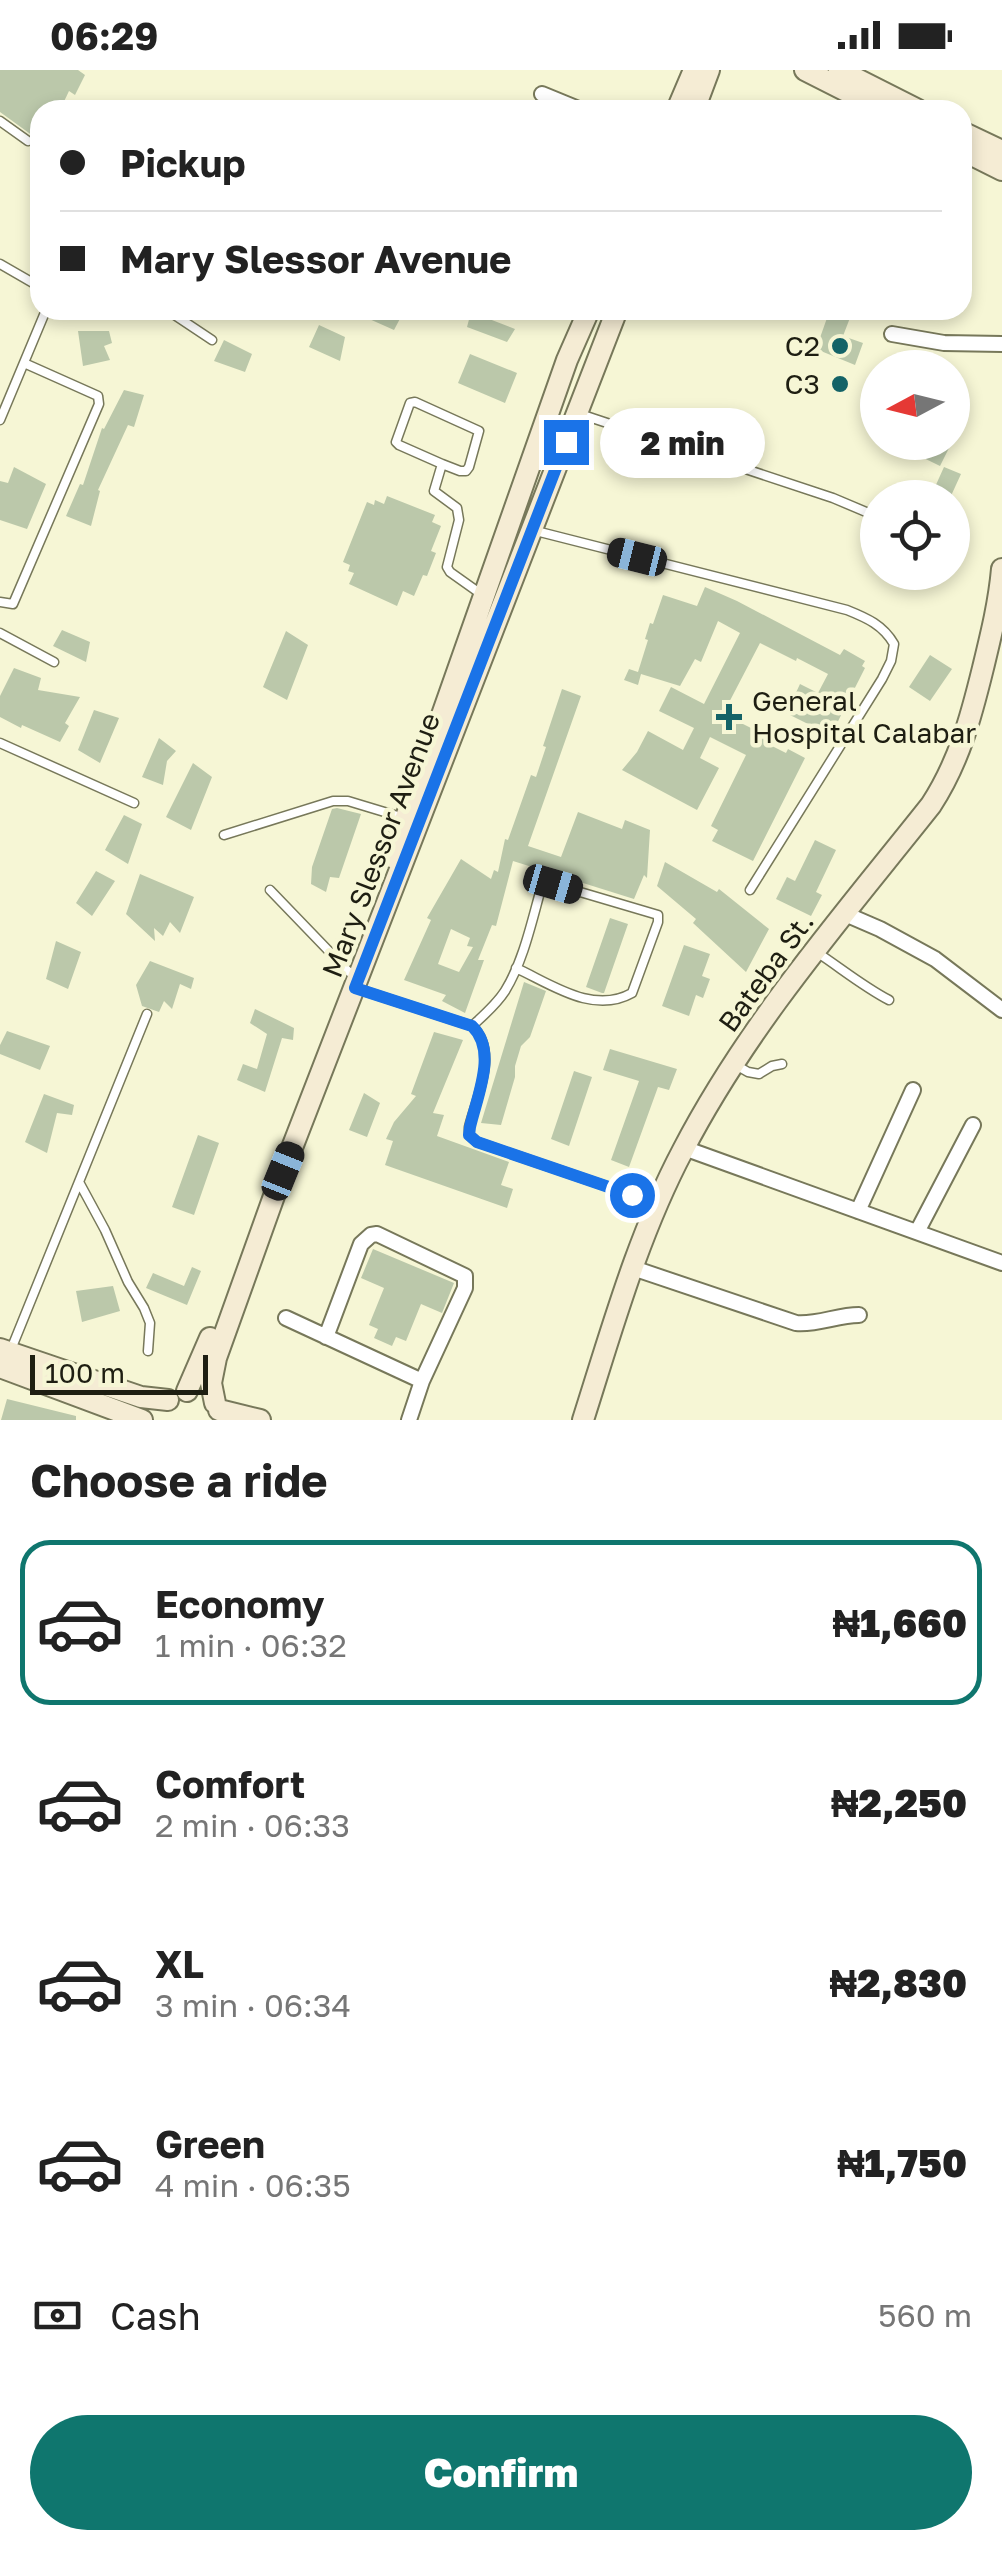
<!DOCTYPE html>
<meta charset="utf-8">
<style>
body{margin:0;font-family:"Golos Text",sans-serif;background:#f6f6f6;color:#222;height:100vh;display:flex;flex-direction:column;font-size:38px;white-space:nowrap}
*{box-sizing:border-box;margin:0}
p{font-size:32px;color:#767676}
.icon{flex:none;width:55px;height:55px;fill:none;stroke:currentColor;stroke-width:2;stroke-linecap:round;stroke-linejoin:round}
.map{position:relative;height:1350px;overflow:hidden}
.panel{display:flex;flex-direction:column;background:#fff;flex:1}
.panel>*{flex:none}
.hud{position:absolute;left:30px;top:30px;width:942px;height:220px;border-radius:30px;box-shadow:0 5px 15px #0003;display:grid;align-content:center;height:220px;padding:0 30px;background:#fff}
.needle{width:65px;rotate:263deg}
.buttons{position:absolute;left:860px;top:280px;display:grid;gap:20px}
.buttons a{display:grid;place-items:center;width:110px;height:110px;border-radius:50%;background:#fff;box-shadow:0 5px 15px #0003;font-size:50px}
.scale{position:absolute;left:30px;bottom:25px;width:178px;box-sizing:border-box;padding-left:10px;border:5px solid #1e1e12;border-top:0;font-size:28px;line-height:35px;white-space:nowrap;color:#1e1e12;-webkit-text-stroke:8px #f6f6d5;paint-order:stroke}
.end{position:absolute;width:45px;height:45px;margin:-22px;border:12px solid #1a73e8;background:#fff;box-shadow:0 0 0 5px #fff}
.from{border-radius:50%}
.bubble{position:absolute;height:70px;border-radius:35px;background:#fff;box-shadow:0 5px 15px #0003;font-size:32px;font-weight:800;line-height:70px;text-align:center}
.car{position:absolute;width:30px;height:60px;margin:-30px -15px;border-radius:12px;box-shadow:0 0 8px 2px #0007;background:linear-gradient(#222 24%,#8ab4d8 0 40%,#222 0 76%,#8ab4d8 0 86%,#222 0)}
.hud b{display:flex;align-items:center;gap:35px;height:95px;font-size:38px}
.hud b+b{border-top:2px solid #e0e0e0}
.hud i{width:25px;height:25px;background:#222}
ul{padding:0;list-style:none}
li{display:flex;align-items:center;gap:30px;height:165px;margin:0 20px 15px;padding:0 10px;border:5px solid transparent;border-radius:30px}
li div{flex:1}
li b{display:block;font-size:38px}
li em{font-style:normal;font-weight:800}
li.on{border-color:#0f766e}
li>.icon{width:90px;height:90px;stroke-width:1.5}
h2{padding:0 30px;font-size:45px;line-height:120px}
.pay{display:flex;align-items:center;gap:25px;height:110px;padding:0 30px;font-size:38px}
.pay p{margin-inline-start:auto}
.cta{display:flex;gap:20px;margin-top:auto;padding:20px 30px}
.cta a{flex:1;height:115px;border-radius:60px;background:#0f766e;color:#fff;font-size:40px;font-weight:800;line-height:115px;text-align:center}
.status{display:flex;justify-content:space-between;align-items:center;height:70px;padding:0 50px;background:#fff;direction:ltr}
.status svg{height:28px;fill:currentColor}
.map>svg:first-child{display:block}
</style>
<div class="status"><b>06:29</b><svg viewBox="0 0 49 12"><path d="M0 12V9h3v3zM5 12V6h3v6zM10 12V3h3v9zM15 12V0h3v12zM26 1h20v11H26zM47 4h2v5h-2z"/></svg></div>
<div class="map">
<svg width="1002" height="1350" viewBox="0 0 1002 1350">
<rect width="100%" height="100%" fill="#f6f6d5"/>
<path fill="#bbc8aa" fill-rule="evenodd" d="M 0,0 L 78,0 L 85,5 L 75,25 L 69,21 L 60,40 L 40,40 L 40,71 L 0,42 Z
M 349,240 L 398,240 L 403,243 L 394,260 Z
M 826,240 L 853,240 L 843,266 L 863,273 L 855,295 L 816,279 L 827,248 L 824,247 Z
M 471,242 L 515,259 L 507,272 L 467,257 Z
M 319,255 L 345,267 L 340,291 L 309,277 Z
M 78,261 L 109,261 L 112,273 L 104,276 L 110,290 L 83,296 Z
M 224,270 L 252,284 L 245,302 L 214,291 Z
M 470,284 L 517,303 L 505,333 L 458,313 Z
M 124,320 L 144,325 L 134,357 L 128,355 L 98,420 L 100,421 L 91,456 L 66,446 L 80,414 L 83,415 L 102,358 L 104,359 Z
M 891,372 L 942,372 L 950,376 L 940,396 Z
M 14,397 L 46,414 L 27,459 L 0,450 L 0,411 L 8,413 Z
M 944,397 L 961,404 L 950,428 L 930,428 Z
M 387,426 L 435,445 L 432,452 L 441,456 L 431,481 L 436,483 L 427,506 L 423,505 L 414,526 L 403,521 L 397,536 L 349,514 L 354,503 L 348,501 L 350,495 L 343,492 L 367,432 L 374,435 L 375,430 L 384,434 Z
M 705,517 L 737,531 L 840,585 L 844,579 L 865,591 L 862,596 L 865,598 L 829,669 L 819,664 L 820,660 L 776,638 L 783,624 L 793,629 L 800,614 L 818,623 L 828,604 L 797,588 L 796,591 L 760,573 L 723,644 L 769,667 L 766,673 L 786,683 L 788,679 L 805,688 L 753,791 L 712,771 L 718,760 L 711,756 L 746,685 L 710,667 L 700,688 L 719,698 L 697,740 L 622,700 L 637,682 L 648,661 L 683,680 L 694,658 L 659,641 L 671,617 L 704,634 L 740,563 L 718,551 L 701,592 L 695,589 L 680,616 L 641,604 L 638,615 L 624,610 L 629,599 L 638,602 L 648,570 L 645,569 L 650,553 L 653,554 L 663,525 L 697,536 Z
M 62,560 L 90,572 L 86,592 L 53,576 Z
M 286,561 L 308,575 L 287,630 L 263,617 Z
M 930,585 L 952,599 L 930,631 L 909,617 Z
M 14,598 L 41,608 L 38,620 L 80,627 L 65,653 L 69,656 L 60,672 L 22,655 L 21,658 L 0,647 L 0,626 Z
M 562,619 L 581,626 L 528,776 L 561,787 L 578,742 L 622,759 L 625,750 L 650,760 L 647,808 L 644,805 L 634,829 L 513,791 L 496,856 L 492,855 L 478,890 L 484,890 L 465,943 L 442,931 L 446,925 L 404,910 L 431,850 L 427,848 L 461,789 L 491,809 L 494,800 L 498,802 L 505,769 L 508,770 L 531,705 L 536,707 L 546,677 L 543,676 ZM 451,859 L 470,868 L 467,876 L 473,877 L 459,902 L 438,894 Z
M 94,640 L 119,648 L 100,693 L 78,680 Z
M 159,668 L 176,681 L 167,691 L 163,715 L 142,707 Z
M 193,693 L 212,707 L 191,760 L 166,747 Z
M 337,738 L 361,744 L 339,808 L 330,807 L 326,822 L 311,814 L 312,797 L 332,739 Z
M 124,745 L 142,754 L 128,794 L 105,780 Z
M 815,770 L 836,780 L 816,822 L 822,825 L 811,846 L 776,829 L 787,807 L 795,811 Z
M 665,792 L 717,822 L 719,819 L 769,859 L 746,902 L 693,853 L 696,849 L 657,816 Z
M 96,801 L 115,811 L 92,846 L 76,833 Z
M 140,804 L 194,827 L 180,863 L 170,852 L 163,866 L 154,858 L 155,871 L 126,844 Z
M 610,848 L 628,854 L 604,923 L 602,923 L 586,917 Z
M 56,871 L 81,882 L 68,919 L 46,909 Z
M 684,875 L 710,884 L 702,906 L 710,909 L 703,928 L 696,925 L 689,946 L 662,936 Z
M 150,891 L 194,908 L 191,919 L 180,914 L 172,939 L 164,931 L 159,942 L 142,936 L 136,915 Z
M 524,912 L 546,921 L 530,967 L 521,976 L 515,996 L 515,1007 L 501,1055 L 481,1053 Z
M 255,939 L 294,958 L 293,970 L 282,968 L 265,1022 L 237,1010 L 243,994 L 257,999 L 267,964 L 250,953 Z
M 7,961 L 50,976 L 40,1000 L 0,984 L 0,975 Z
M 434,962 L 463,970 L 433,1043 L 444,1045 L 437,1066 L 509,1092 L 501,1115 L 513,1119 L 507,1138 L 385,1095 L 393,1071 L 386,1069 L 394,1052 L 416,1026 L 411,1024 Z
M 610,979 L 677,999 L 669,1020 L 658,1017 L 629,1097 L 611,1090 L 639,1011 L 603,1000 Z
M 574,1001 L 592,1007 L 569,1076 L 551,1069 Z
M 364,1023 L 380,1033 L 367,1067 L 349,1060 Z
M 44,1024 L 74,1035 L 72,1045 L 57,1043 L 47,1083 L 25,1072 Z
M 198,1065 L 219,1073 L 194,1145 L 172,1137 Z
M 373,1179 L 454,1213 L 442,1243 L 421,1234 L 406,1271 L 396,1267 L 392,1276 L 374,1268 L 378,1259 L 369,1255 L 384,1218 L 361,1208 Z
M 192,1197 L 201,1201 L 187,1235 L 146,1218 L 153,1203 L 184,1216 Z
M 113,1216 L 120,1241 L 82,1252 L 76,1221 Z
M 7,1329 L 76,1346 L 76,1350 L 1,1350 Z"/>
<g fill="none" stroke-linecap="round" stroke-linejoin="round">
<defs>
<path id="lane" d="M 0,51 L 28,71
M 0,194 L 40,217
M 167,240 L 212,270
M 577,343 L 833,428 L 878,447
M 0,350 L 46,240
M 442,394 L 460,401 L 466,401 L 469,397 L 479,361 L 415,332 L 410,333 L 396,372 L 399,375 L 442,394 L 434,421 L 457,438 L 459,450 L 447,497 L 450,502 L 481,524
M 899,428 L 902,422
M 532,460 L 847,540 C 867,548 883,555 894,574 L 891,591 L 882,609 L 750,820
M 0,532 L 13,534 L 99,334 L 98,326 L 24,293
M 0,563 L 54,592
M 0,673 L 134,733
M 224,765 L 333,731 L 348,731 L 401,747
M 270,820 L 349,902
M 818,883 C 842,899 864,917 889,930
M 355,918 L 472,956 C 499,981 477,1026 469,1057 L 469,1065 L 477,1072 L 632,1125
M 472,956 C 484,945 496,935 505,921 C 524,890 532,850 542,815 L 553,814 L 658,845 L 658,852 L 632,923 C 593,945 551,914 516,898
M 734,994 L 748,1002 L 759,1004 L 772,996 L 782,994
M 79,1112 L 105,1160 L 128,1212 L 144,1238 L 150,1253 L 148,1281
M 10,1282 L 147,944"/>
<path id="street" d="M 542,24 L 581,40
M 892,264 L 944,273 L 1002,274
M 843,843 L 880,859 L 935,889 L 1002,940
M 684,1078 L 1002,1193
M 858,1141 L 913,1020
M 917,1162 L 973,1055
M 633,1198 L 796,1253 C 818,1255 837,1245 859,1245
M 286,1248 L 422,1311
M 326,1267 L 361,1174 L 371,1165 L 377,1164 L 465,1206 L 465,1218 L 422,1311 L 409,1350"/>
<path id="secondary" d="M 805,0 L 884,40
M 839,0 L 918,40
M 677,40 L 694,0
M 694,40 L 709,0
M 962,62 L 1002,81
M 962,80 L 1002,100
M 392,787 L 567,290 L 589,240
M 0,1279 L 141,1327 L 168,1330
M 0,1297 L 142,1350
M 187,1321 L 210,1268
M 215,1333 L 211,1313 L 216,1288 L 283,1101 L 617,240
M 219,1340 L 260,1350
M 583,1350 C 612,1259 638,1165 683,1080 C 749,953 843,846 931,735 C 959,692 971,647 983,598 C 991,565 999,533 1002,499"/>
</defs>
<use href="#lane" stroke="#77785a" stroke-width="11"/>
<use href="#street" stroke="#77785a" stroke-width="18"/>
<use href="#secondary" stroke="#77785a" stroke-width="24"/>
<use href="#lane" stroke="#fff" stroke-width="8"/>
<use href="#street" stroke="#fff" stroke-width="14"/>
<use href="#secondary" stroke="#f5ecd4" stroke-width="20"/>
</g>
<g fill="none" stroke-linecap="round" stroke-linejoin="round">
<path stroke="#1a73e8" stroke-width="12" d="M 566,372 L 355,918 L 472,956 C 498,981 477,1026 470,1057 L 469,1065 L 477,1072 L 632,1125"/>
</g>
<g fill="#146367" stroke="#f6f6d5" stroke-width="4">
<circle cx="840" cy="276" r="10"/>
<circle cx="840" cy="314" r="10"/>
<path d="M724 632h10v10h10v10h-10v10h-10v-10h-10v-10h10z"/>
</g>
<g text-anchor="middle" stroke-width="9" stroke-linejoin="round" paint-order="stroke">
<g font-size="28" fill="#1e1e12" stroke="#f6f6d5" text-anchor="end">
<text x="820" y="286">C2</text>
<text x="820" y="324">C3</text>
<text x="752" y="641" text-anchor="start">General<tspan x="752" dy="32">Hospital Calabar</tspan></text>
</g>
<g font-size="28" fill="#1e1e12" stroke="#f6f6d5">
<text transform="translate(381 775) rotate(-69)" y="10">Mary Slessor Avenue</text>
<text transform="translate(766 902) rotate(-54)" y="10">Bateba St.</text>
</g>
</g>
</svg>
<div class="buttons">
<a><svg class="needle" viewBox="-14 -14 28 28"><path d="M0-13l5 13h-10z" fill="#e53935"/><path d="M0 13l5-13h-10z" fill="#767676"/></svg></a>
<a><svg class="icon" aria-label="locate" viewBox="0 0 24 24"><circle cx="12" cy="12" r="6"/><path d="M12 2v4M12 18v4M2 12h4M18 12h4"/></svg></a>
</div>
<div class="scale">100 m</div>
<i class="end from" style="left:632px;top:1125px"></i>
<i class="end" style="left:566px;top:372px"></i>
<div class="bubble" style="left:600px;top:338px;width:165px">2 min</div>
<i class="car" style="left:637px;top:487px;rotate:284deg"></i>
<i class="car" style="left:553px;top:814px;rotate:106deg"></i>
<i class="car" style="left:283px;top:1101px;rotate:22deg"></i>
<div class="hud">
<b><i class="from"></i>Pickup</b>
<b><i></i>Mary Slessor Avenue</b>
</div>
</div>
<section class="panel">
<h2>Choose a ride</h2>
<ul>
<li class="on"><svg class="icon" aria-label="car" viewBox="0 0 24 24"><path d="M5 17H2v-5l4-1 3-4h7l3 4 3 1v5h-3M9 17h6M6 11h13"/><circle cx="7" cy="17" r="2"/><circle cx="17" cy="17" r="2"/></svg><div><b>Economy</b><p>1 min · 06:32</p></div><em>₦1,660</em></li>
<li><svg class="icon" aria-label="car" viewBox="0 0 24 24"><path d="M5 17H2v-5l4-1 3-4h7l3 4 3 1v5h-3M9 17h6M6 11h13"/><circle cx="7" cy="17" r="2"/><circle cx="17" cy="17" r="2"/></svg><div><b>Comfort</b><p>2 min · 06:33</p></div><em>₦2,250</em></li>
<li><svg class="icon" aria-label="car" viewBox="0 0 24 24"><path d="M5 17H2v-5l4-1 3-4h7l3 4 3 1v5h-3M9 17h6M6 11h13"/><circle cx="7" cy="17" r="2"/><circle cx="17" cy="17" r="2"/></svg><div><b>XL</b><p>3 min · 06:34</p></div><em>₦2,830</em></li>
<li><svg class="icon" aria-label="car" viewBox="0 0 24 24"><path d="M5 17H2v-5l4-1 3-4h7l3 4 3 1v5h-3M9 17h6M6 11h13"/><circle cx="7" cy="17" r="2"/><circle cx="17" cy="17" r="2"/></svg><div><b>Green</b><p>4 min · 06:35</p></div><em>₦1,750</em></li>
</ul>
<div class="pay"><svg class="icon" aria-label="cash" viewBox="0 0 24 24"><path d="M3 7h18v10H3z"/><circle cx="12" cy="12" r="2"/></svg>Cash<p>560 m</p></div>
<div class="cta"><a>Confirm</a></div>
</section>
